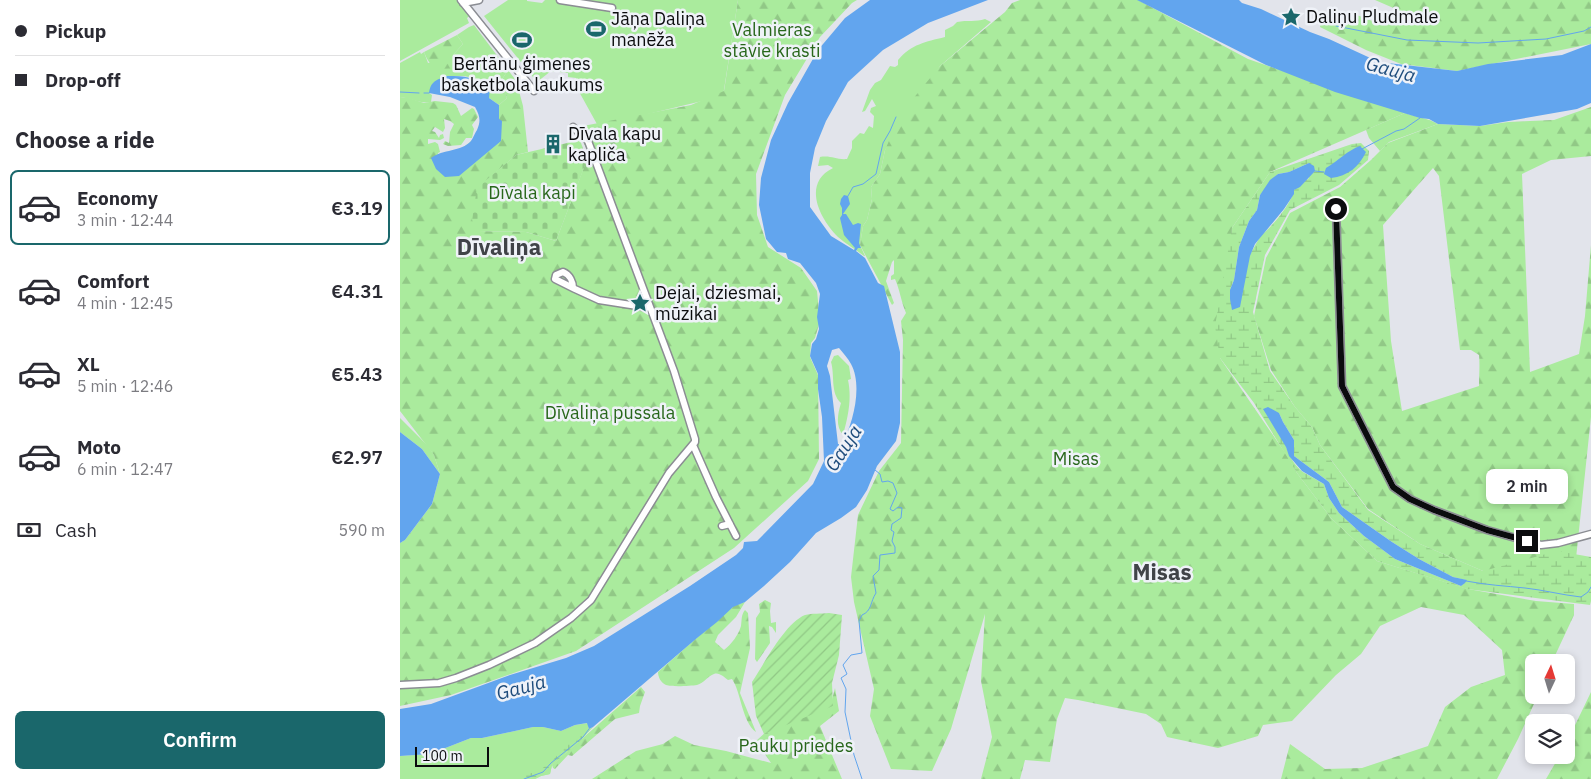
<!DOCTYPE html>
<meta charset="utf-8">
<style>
body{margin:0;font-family:"IBM Plex Sans",sans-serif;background:#f2f2f3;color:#2b2b33;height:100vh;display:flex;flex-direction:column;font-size:19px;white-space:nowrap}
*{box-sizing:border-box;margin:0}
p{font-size:16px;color:#7c7c81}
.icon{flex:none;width:28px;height:28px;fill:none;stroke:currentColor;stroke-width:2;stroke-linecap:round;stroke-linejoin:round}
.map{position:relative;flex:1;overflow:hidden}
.details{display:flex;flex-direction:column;background:#fff;width:400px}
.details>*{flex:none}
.guide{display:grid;align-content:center;height:110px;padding:0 15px;background:#fff}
.needle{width:32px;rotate:4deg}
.fabs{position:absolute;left:1125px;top:654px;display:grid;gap:10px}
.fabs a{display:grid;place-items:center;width:50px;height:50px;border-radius:8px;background:#fff;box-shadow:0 2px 8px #0003;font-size:25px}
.scale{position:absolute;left:15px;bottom:12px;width:74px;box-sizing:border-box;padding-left:5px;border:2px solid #0b0c0e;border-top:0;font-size:14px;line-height:18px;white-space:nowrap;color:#0b0c0e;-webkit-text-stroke:4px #eff2f8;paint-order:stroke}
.end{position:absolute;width:22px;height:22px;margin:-11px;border:6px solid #0b0c0e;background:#fff;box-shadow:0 0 0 2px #fff}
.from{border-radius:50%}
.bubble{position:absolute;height:35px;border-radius:8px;background:#fff;box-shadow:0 2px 8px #0003;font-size:16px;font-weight:600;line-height:35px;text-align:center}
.guide b{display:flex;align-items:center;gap:18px;height:48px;font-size:19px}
.guide b+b{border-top:1px solid #e1e1e2}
.guide i{width:12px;height:12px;background:#2b2b33}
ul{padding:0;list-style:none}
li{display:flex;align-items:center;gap:15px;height:75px;margin:0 10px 8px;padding:0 5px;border:2px solid transparent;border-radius:8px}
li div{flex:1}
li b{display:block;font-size:19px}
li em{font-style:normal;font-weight:600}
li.selected{border-color:#1a676b}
li>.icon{width:45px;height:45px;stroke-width:1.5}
h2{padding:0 15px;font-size:22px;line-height:60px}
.pay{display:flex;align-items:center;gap:12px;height:55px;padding:0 15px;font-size:19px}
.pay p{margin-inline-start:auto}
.cta{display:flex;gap:10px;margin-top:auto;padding:10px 15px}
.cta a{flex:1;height:58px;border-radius:8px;background:#1a676b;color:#fff;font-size:20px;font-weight:600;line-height:58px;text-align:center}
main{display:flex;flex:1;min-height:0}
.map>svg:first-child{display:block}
</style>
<main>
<section class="details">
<div class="guide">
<b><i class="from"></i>Pickup</b>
<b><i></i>Drop-off</b>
</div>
<h2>Choose a ride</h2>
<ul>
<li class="selected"><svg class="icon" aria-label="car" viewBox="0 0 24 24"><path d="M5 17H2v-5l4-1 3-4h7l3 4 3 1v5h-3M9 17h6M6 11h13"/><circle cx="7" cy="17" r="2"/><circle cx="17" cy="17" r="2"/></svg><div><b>Economy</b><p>3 min · 12:44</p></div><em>€3.19</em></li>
<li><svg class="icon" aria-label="car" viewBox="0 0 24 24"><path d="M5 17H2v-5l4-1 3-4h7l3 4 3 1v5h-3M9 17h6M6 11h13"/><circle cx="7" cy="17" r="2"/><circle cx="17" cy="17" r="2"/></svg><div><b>Comfort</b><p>4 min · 12:45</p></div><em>€4.31</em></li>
<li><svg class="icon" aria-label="car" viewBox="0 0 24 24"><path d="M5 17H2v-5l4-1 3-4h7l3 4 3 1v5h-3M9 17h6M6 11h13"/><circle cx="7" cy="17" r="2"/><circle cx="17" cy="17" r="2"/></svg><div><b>XL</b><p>5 min · 12:46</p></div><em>€5.43</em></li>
<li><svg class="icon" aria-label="car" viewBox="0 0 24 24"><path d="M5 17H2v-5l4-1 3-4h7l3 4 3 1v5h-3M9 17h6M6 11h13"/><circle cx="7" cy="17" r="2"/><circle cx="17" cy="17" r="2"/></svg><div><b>Moto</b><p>6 min · 12:47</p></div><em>€2.97</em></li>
</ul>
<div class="pay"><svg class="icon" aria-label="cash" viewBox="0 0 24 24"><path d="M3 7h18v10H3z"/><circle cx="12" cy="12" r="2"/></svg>Cash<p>590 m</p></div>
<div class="cta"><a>Confirm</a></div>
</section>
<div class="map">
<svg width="1191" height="779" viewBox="0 0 1191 779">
<defs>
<pattern id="forest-firs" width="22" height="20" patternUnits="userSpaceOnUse" patternTransform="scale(1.25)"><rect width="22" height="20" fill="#aaeb9d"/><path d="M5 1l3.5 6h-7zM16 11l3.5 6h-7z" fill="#91c886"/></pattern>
<pattern id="wetland-marsh" width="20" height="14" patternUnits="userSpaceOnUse" patternTransform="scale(1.25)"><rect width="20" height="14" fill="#aaeb9d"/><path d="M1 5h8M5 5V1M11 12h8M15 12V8" fill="none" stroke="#91c886"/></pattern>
<pattern id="cemetery-stones" width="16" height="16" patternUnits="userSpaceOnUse" patternTransform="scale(1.25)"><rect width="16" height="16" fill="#aaeb9d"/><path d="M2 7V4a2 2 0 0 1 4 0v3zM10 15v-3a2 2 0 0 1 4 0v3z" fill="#91c886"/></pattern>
<pattern id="garden-furrows" width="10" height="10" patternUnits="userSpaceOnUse" patternTransform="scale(1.25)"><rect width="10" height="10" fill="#aaeb9d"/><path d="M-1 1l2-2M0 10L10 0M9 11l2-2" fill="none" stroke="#91c886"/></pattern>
</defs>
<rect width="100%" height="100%" fill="#e2e4eb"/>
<path fill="#aaeb9d" d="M 0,0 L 58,0 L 71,15 L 67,18 L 69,23 L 0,61 Z
M 108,0 L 127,0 L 127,1 L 142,3 L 145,0 L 338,0 L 323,96 L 198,126 L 177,88 L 175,87 L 176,78 L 168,77 L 168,73 L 151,71 L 137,82 L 84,16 Z
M 585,19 L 591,22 L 540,66 L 485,150 L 480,174 L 471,187 L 472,199 L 467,220 L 463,226 L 460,245 L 465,256 L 464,256 C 455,249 446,244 438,237 C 419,218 402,183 433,168 L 428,165 L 418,166 L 420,157 C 431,155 436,160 447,159 L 452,148 L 452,141 L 460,133 L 464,134 L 469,126 L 473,128 L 474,116 L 470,112 L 471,108 L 476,106 L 472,99 L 465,111 L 462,112 L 470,90 L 475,83 L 481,80 L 490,66 L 495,67 L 498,65 L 498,60 C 512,44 525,42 545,37 L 545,30 L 553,26 L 557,22 C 567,20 576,22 585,19 Z
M 74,25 L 108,70 L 101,81 L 107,98 L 99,105 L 89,98 L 78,79 L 64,76 L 47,76 L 29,93 L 32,95 L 31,102 C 20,104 11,98 0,97 L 0,63 L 20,52 L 21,54 L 24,52 L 28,63 L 55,58 L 53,55 L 63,44 L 57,35 L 69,27 Z
M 1005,113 C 1016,117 1028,118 1038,124 L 989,142 L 980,151 L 969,138 L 966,130 Z
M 438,355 L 449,366 L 451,379 L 448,380 C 452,399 448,417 443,435 C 435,426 438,413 441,403 C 430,393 435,375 431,362 L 434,356 Z
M 0,418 L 28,446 L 34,455 L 40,474 L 22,449 L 0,432 Z
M 188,723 L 189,729 L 193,727 L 152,765 L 150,774 L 141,776 L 135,779 L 0,779 L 0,756 L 30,754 L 71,738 L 82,738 L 133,727 L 143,727 L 161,731 L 175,725 Z"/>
<path fill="url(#forest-firs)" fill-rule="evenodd" d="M 338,0 L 457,0 L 452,3 L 420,37 L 385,95 L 356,174 L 357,215 L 368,247 L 401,268 L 417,291 L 420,321 L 415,338 L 411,343 L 410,357 L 418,375 L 419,459 L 408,481 L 334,548 L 176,651 L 51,695 L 0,706 L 0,543 L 5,540 L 32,504 L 40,474 L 34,455 L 0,411 L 0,97 L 9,98 L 24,103 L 35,101 L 53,103 L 56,105 L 61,116 L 72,108 L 74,109 L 78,117 L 72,125 L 74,129 L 72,138 L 66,138 L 61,145 L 48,146 L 43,144 L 45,141 L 49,143 L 50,132 L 54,124 L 50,121 L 44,119 L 45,128 L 43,132 L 35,127 L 32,131 L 35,132 L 39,138 L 40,135 L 43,134 L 44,138 L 40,140 L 28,139 L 28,144 L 35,142 L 38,144 L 40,152 L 38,153 L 36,169 L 99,119 L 99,105 L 107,98 L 101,81 L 108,70 L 118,83 L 119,91 L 123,106 L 128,152 L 116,155 L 78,188 L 79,231 L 126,232 L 156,241 L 189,154 L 180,135 L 178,127 L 291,105 L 324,91 Z
M 620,0 L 738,0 L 848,59 L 1005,113 L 870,172 L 832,228 L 820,358 L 888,457 L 897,473 L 931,518 L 977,561 L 1068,589 L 1136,601 L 1174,604 L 1174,615 L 1152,662 L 1134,662 L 1134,695 L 1138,695 L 1118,739 L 1097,779 L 881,779 L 890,744 L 925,769 L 962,768 L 1028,746 L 1045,707 L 1071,687 L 1105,675 L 1102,650 L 1064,615 L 1021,607 L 980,626 L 961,654 L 936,675 L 892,721 L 863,725 L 858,736 L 818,748 L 767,737 L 761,724 L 746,714 L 678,700 L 665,698 L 657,719 L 650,762 L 625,760 L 620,779 L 581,779 L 592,737 L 581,681 L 585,614 L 551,729 L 532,771 L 491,769 L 470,716 L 474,689 L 454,602 L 451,577 L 458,515 L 479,471 L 501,443 L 503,340 L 501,321 L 506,313 C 501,302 500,290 495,279 L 491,280 L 491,276 L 494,274 L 494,260 L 492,262 L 486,281 L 494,303 L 492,305 L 460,245 L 463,226 L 467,220 L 472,199 L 471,187 L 480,174 L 485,150 L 496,125 L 512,100 L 540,66 L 605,12 L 612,3 Z
M 975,0 L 1191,0 L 1191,44 L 1057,71 L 1001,64 L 966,50 L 920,27 L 923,14 C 948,0 980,35 1002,21 L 1004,16 L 998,10 Z
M 57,35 L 63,44 L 53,55 L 55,58 L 73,58 L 69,71 C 47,63 34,79 24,52 Z
M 1191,107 L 1191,156 L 1151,160 L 1122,174 L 1130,372 L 1179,354 L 1185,316 L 1191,245 L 1191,417 L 1174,577 L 1083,571 L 1020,544 L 968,509 L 920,445 L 912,427 L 895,407 L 871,370 L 854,316 L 866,258 L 890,213 L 940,187 L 971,160 L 988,143 L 1038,124 L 1080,126 L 1108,122 L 1154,120 ZM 1033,168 L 1039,176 L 1060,350 L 1071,350 L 1079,355 C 1080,366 1079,375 1079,386 L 1002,411 L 991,341 L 983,225 Z
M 365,600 L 371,603 L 370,611 L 371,623 L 376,622 L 376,633 L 372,627 L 369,626 L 370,643 L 357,662 L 355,659 L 356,618 L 360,612 L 359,604 Z
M 345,602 L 336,617 L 318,635 L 315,642 L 324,650 C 331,645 339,634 341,626 C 342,619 341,615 345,610 L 348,613 L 350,648 L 340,693 L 356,732 C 342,722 341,692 332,679 L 328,680 C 324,677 319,672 314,674 C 308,676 304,683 297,685 C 290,686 272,687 266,685 C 261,683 258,677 258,672 L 333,606 Z
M 241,687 L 245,692 L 240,706 L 239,713 L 215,719 L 172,756 L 168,755 L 155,769 L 153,768 L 152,765 Z
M 435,688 L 439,711 L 420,726 L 442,779 L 192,779 L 236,751 L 263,744 L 275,736 L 294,745 L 326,751 L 371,763 L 356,741 L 398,703 L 431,704 Z
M 1191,692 L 1191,779 L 1146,779 L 1160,755 L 1166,755 L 1166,744 Z"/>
<path fill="url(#wetland-marsh)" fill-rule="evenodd" d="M 961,143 L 969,151 L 968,160 L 939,185 L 890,210 L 865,255 L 853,312 L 870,371 L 895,407 L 912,427 L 920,445 L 968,510 L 1020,544 L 1083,571 L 1157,551 L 1191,557 L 1191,601 L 1190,605 L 1067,589 L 977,561 L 931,518 L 897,473 L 854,403 L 820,358 L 815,326 L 832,228 L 870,172 L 952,144 ZM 909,163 L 909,178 L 894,190 C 893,201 871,229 861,235 L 830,290 L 834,280 L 839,247 L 849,221 L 857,210 L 860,195 L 878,174 L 889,172 ZM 879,413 L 883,422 L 894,440 L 894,456 L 929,482 L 942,507 L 992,542 L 1019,559 L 1053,577 L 1066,580 L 1061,586 L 995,559 L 964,536 L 939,513 L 929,498 L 924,484 C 917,480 910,476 903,472 C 885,458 883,434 879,413 Z
M 193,727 L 180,741 L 152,765 L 150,774 L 141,776 L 135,779 L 115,779 L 140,770 L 151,762 L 168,744 Z"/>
<path fill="url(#cemetery-stones)" d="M 180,140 L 187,160 L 156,241 L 126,232 L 79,231 L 72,220 L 77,188 L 116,155 Z"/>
<path fill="url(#garden-furrows)" d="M 429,613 L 442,615 L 439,655 L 432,683 L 433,706 L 364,734 L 356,716 L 352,682 C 364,664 385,623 405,615 C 412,613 421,614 429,613 Z"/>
<path fill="#62a5ee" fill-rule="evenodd" d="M 470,0 L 588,0 L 528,23 L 483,50 L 448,82 L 426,121 L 415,148 L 410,173 L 410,207 L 431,236 L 454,250 L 455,248 L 444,235 L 440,218 L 442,215 L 442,208 L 440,204 L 441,199 L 444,195 L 448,196 L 450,204 L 443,214 L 446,214 L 453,225 L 458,223 L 461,224 L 459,243 L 461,248 L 458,248 L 456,251 L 465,258 L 478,283 L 484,286 L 500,352 L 500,423 L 496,441 L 477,466 L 467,490 L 456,507 L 441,518 L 416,533 L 390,562 L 364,586 L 345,602 L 333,607 L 317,622 L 297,638 L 193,727 L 189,729 L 187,723 L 175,725 L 161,731 L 143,727 L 133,727 L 82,738 L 71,738 L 30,754 L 0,756 L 0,709 L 31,704 L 110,675 L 166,658 L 194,646 L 290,586 L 336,555 L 343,548 L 344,542 L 357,541 L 413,484 L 424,461 L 422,417 L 418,389 L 418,374 L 410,356 L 412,344 L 416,339 L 419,329 L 417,317 L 420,294 L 416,283 L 400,263 L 388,259 L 386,253 L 377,252 L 366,239 L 359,205 L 361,178 L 371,140 L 388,103 L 418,50 L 445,18 ZM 439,348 C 443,353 448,358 451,364 C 463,386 453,424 442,444 L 438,444 L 430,376 L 427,366 L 432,350 Z
M 737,0 L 839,0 L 842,3 L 861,9 L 910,32 L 929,39 L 979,62 L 1057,71 L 1088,64 L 1162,55 L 1191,44 L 1191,103 L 1177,109 L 1080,126 L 1038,124 L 1029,119 L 1020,118 L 935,92 L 866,65 Z
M 47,76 C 65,76 74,77 90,87 L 89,98 L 99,105 L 99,119 L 102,121 L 101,141 L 59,176 L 45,177 L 36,169 L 31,158 C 43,149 61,152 71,141 C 73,138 75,133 77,130 C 81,121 80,116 75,107 L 50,97 L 29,93 C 31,81 36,80 47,76 Z
M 960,146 L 966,152 C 959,167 948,176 931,178 L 924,174 L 926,168 C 938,161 948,150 960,146 Z
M 909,163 L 914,166 L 915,171 L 900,187 L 894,190 L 894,194 L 884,209 L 855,244 L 850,256 L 840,307 L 832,310 L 830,299 L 830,290 L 834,280 L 839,247 L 849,221 L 857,210 L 860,195 L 870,180 L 878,174 L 889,172 Z
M 868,407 L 879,413 L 883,422 L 894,440 L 894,456 L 929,482 L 942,507 L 992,542 L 1019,559 L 1053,577 L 1067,580 L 1065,583 L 1061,586 L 995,559 L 964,536 L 939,513 L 929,498 L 924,484 L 902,471 L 889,456 L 886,447 L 863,409 Z
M 0,432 L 22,449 L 40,474 L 32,504 L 5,540 L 0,543 Z"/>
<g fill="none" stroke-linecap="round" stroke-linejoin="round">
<path stroke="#62a5ee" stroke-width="1" d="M 936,26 L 1007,40 L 1078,43 L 1146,39 L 1184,31 L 1191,27
M 0,92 L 19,93
M 24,93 L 29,93
M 962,149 L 996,131 L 1004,129 L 1020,118
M 915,171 L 924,172
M 448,196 L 453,187 L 463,184 L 476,174 L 483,143 L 490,131 L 496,117
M 1066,581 C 1086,585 1106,586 1125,588 C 1144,590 1162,595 1181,597 L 1188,592 L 1191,587
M 124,779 L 143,772 L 151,763 L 183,737 L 189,729
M 462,779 L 454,755 L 445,712 L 446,689 L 441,678 L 447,674 L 443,665 L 451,655 L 462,653 L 459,621 L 462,615 C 472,611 470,602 476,593 L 473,576 L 479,570 L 480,555 L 495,553 L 495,547 L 492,541 L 494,532 L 491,530 L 492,524 L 501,518 L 502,508 L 498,507 L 493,511 L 490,509 L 497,493 L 493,483 L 488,481 L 482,482 L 480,474 L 475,470"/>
<defs>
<path id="minor" d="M 61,0 L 134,91
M 160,0 L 212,8
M 63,3 L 79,0
M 936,209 L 942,386 L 993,487 L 1010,499 L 1034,510 L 1087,530 L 1141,545 L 1158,543 L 1191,534
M 173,288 C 173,282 170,275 163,272 L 156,275 L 155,279 L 175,289 L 199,300 L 250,308
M 293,445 L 316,497 L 336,536
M 322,526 L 330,524
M 0,685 L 39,683 L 56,678 L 89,665 L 135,643 L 171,618 L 191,600 L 269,473 L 295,442 L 295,439 L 274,371 L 188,141 L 173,127"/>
</defs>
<use href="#minor" stroke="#8b8d93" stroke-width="9"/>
<use href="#minor" stroke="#fff" stroke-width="6"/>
</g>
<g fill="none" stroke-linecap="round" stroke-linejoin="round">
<path stroke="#0b0c0e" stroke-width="6" d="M 936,209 L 942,386 L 993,487 L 1010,499 L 1034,510 L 1087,530 L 1127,541"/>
</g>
<defs>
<symbol id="sight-bare" viewBox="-9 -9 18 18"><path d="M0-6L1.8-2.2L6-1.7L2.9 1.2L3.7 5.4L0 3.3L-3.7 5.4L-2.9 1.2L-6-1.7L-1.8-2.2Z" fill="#1a676b" stroke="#eff2f8" stroke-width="2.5" paint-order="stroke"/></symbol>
<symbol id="stadium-bare" viewBox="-9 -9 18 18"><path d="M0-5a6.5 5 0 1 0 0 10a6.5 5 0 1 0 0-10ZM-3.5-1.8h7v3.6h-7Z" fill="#1a676b" stroke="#eff2f8" stroke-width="2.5" paint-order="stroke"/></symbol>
<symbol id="building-bare" viewBox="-9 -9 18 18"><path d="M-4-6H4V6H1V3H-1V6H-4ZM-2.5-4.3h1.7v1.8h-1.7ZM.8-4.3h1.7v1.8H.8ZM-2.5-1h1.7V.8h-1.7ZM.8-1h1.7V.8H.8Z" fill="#1a676b" stroke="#eff2f8" stroke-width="2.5" paint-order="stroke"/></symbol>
</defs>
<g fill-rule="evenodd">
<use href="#sight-bare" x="877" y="3" width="28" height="28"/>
<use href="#stadium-bare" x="182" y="15" width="28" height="28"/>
<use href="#stadium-bare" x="108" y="26" width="28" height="28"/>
<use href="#building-bare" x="139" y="130" width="28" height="28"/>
<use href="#sight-bare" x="226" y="289" width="28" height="28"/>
</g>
<g text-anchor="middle" stroke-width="5" stroke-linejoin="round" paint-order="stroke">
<g font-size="18" fill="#0b0c0e" stroke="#eff2f8" text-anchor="start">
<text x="906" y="23">Daliņu Pludmale</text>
<text x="211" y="25">Jāņa Daliņa<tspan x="211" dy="21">manēža</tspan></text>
<text x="122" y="70" text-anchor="middle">Bertānu ģimenes<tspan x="122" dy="21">basketbola laukums</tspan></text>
<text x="168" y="140">Dīvala kapu<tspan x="168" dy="21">kapliča</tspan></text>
<text x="255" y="299">Dejai, dziesmai,<tspan x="255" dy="21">mūzikai</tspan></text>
</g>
<g font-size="18" fill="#28671b" stroke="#eff2f8">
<text x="372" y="36">Valmieras<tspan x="372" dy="21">stāvie krasti</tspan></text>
<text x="132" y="199">Dīvala kapi</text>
<text x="210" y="419">Dīvaliņa pussala</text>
<text x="676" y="465">Misas</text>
<text x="396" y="752">Pauku priedes</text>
</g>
<g font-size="19" font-style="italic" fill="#1e4c7c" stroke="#eff2f8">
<text transform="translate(991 69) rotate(15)" y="7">Gauja</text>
<text transform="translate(443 448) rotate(-57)" y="7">Gauja</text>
<text transform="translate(121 687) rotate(-15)" y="7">Gauja</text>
</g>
<g font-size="22" font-weight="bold" fill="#404348" stroke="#eff2f8">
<text x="99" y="255">Dīvaliņa</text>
<text x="762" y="580">Misas</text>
</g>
</g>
</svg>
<div class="fabs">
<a><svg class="needle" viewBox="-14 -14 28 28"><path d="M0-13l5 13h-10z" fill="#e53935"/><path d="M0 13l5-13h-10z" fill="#7c7c81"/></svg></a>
<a><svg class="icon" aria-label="layers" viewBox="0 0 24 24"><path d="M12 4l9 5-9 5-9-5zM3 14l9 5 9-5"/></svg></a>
</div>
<div class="scale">100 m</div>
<i class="end from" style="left:936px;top:209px"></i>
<i class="end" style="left:1127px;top:541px"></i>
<div class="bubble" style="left:1086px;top:469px;width:82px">2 min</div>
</div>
</main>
